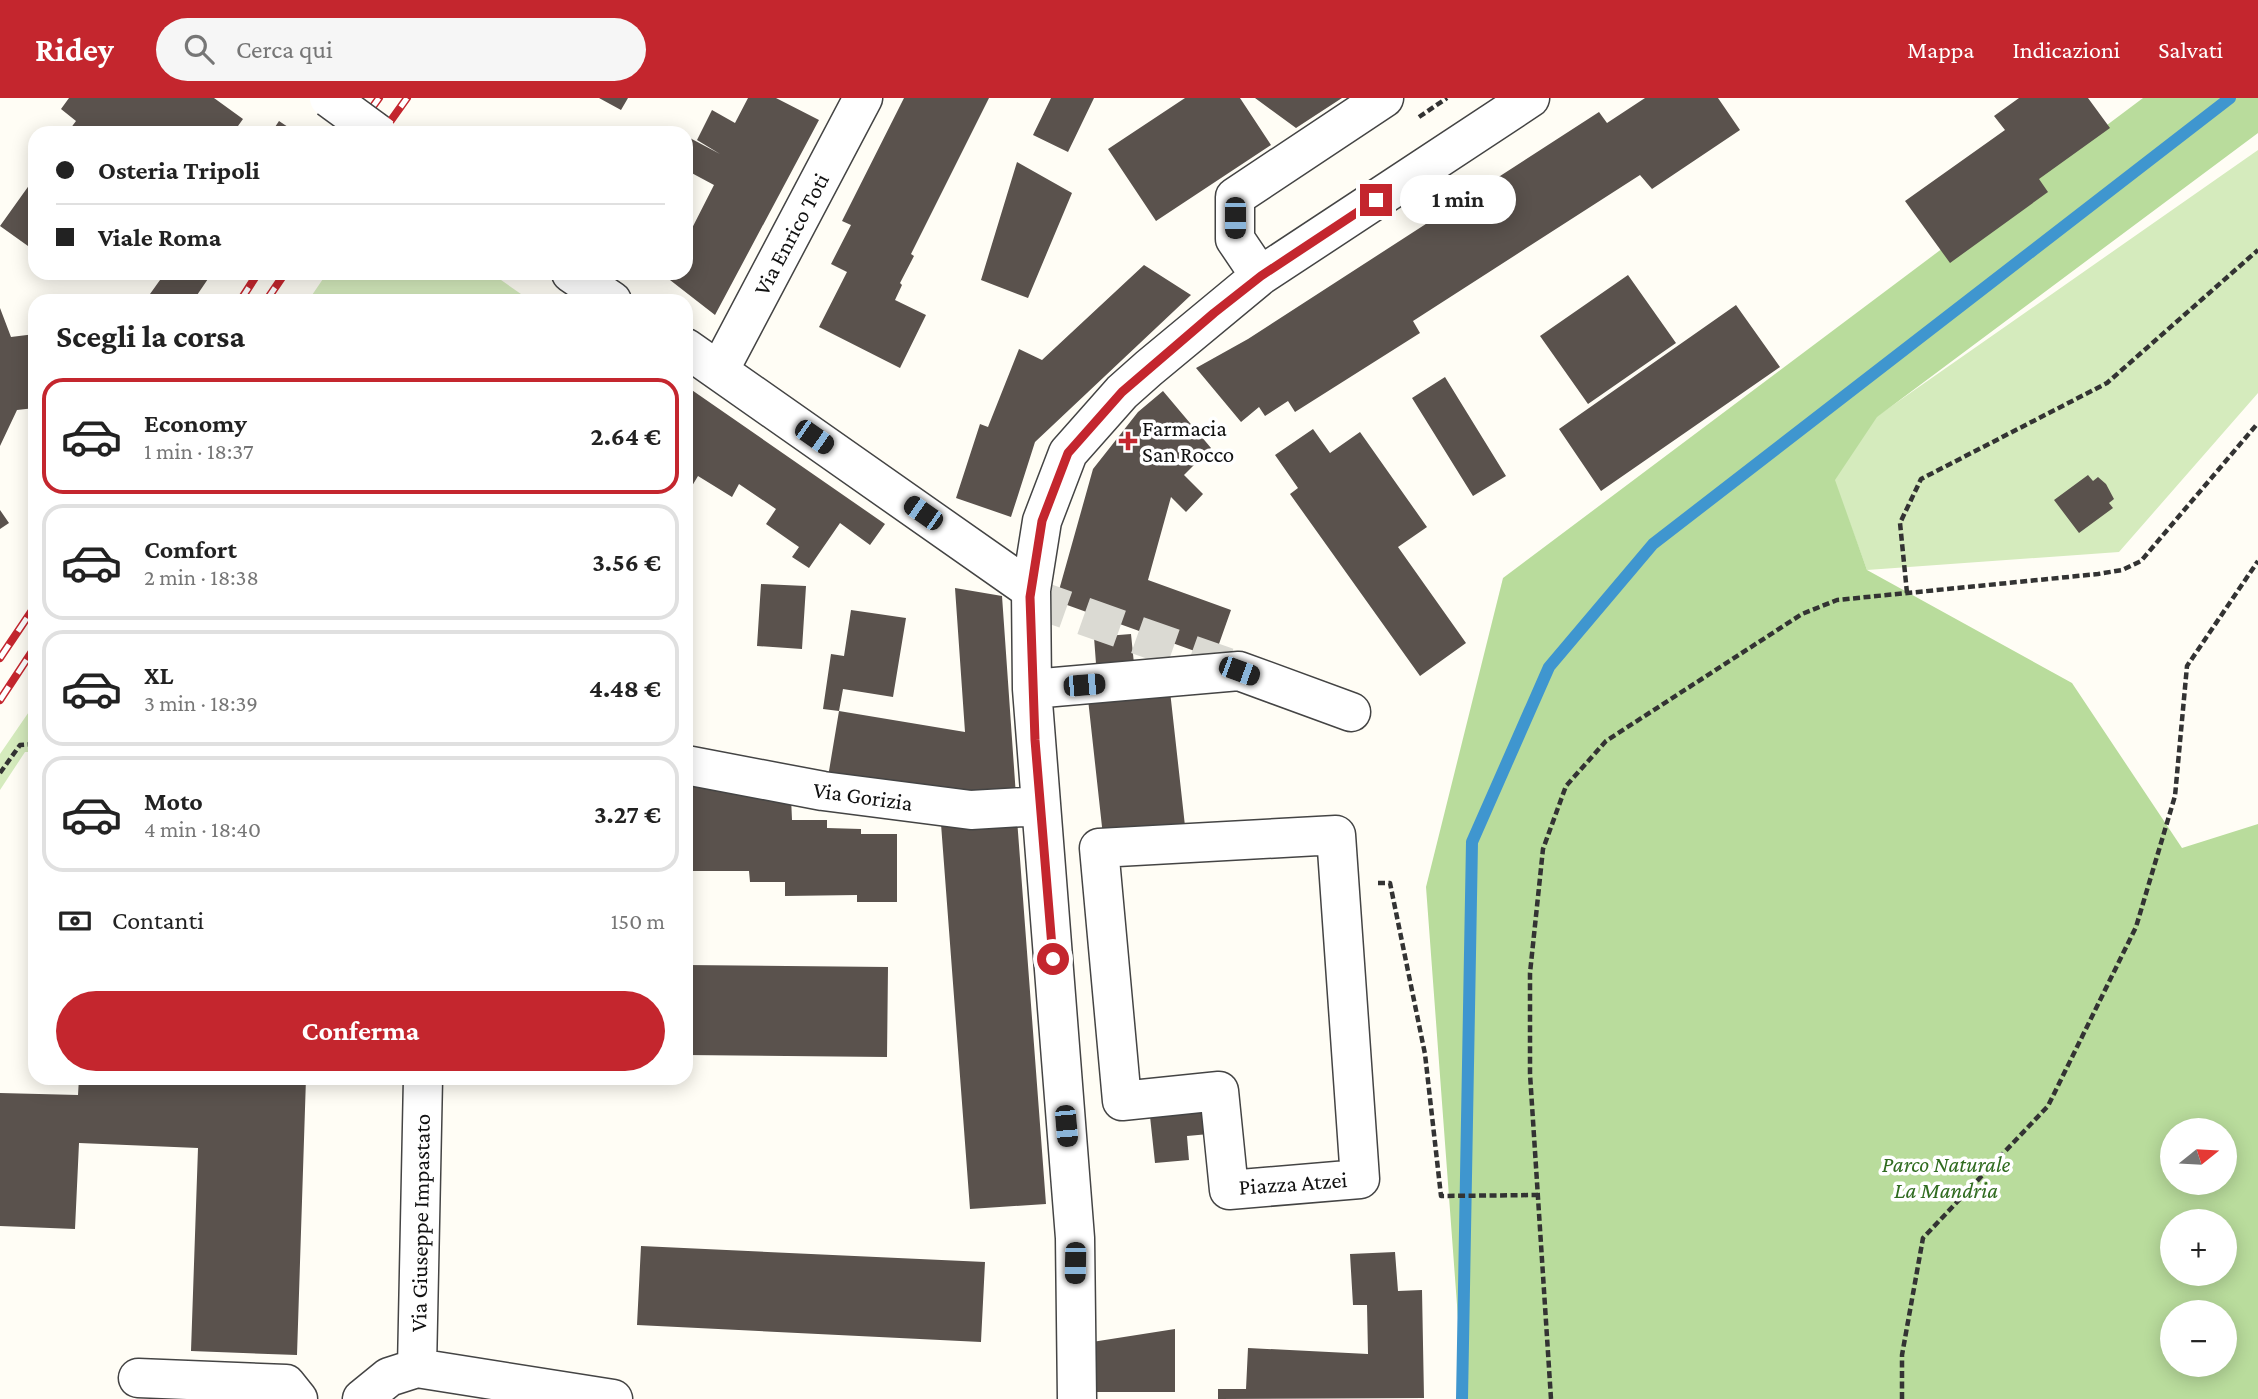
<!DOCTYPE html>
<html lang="it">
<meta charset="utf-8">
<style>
body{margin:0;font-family:"Crimson Pro",serif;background:#f6f6f6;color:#222;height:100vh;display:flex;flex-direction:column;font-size:26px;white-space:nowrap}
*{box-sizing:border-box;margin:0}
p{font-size:23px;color:#767676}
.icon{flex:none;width:38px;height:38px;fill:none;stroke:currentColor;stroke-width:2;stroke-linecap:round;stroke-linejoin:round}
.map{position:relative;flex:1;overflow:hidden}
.sheet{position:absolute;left:28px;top:196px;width:665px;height:791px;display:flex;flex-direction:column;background:#fff;border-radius:21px;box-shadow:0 4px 18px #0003}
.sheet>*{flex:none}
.banner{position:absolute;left:28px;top:28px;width:665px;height:154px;border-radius:21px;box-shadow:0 4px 18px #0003;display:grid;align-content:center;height:154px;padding:0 28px;background:#fff}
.needle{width:46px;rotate:72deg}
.fabs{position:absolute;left:2160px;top:1020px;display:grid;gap:14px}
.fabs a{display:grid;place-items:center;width:77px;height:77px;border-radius:50%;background:#fff;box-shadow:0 4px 18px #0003;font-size:35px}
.end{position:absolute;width:32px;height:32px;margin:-16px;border:9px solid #c4262e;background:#fff;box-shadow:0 0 0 4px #fff}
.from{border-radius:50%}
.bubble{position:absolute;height:49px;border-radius:24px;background:#fff;box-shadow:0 4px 18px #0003;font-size:23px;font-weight:700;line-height:49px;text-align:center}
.car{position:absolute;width:21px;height:42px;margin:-21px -10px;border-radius:9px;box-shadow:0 0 5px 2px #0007;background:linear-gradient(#222 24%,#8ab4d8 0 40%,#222 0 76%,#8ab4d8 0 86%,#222 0)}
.banner b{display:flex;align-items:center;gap:24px;height:66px;font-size:26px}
.banner b+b{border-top:2px solid #e0e0e0}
.banner i{width:18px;height:18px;background:#222}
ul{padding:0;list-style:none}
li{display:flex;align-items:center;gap:21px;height:116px;margin:0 14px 10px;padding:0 14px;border:4px solid #e0e0e0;border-radius:21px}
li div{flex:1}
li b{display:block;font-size:26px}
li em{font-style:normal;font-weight:700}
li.selected{border-color:#c4262e}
li>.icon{width:63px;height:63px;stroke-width:1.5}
h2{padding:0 28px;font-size:32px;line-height:84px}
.pay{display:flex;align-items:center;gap:18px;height:77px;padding:0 28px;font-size:26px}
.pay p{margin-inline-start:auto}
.cta{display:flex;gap:14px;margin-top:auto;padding:14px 28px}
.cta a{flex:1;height:80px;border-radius:42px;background:#c4262e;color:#fff;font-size:28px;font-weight:700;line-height:80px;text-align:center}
header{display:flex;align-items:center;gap:42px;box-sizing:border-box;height:98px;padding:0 35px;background:#c4262e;color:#fff}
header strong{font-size:33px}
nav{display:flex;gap:38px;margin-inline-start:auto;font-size:24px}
.search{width:490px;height:63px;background:#f6f6f6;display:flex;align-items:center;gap:18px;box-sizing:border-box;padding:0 24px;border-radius:38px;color:#767676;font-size:26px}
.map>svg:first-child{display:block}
</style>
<header>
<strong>Ridey</strong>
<div class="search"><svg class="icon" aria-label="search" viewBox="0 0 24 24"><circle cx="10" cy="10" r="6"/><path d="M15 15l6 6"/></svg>Cerca qui</div>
<nav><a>Mappa</a><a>Indicazioni</a><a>Salvati</a></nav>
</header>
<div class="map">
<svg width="2258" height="1301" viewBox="0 0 2258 1301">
<rect width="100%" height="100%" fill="#fffdf5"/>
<path fill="#d5ebbd" d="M 2258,52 L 2258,295 L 2119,454 L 1867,472 L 1834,382 L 1863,328 Z
M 327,175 L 491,175 L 531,203 L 308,203 Z
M 35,605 L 35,654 L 25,654 L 0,692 L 0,656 Z"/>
<path fill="#b9dc9c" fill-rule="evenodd" d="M 2143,0 L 2258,0 L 2258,35 L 1877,319 L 1835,382 L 1867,472 L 2072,585 L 2182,750 L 2258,726 L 2258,1301 L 1464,1301 L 1426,789 L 1503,480 ZM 2172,1032 L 2224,1032 L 2224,1085 L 2172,1085 ZM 2172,1124 L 2224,1124 L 2224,1176 L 2172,1176 ZM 2172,1214 L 2224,1214 L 2224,1267 L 2172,1267 Z"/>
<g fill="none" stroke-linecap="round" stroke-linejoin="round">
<path stroke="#3f96cf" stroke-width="12" d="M 1462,1301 L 1472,744 L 1549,569 L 1653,446 L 2230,0"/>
</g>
<path fill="#5a524d" d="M 69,0 L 214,0 L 243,21 L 233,35 L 67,35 L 76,23 L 61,11 Z
M 599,0 L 628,0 L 621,12 Z
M 748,0 L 776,0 L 819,22 L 715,217 L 661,175 L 686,175 L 686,142 L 714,87 L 686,72 L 686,43 L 688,39 L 720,56 L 697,42 L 712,12 L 735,25 Z
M 904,0 L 989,0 L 911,156 L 914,158 L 900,185 L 902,187 L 895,202 L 926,217 L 900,270 L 819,229 L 847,174 L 831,166 L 851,127 L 842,123 Z
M 1051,0 L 1094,0 L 1068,54 L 1033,37 Z
M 1185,0 L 1240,0 L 1271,47 L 1156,123 L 1108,51 Z
M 1255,0 L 1342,0 L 1296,30 Z
M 1645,0 L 1718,0 L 1740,32 L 1652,91 L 1640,77 L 1413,223 L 1420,235 L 1295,314 L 1288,303 L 1265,318 L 1259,309 L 1241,324 L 1196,270 L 1248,241 L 1599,14 L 1607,25 Z
M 2019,0 L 2088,0 L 2110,30 L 2039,81 L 2048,94 L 1950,165 L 1905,103 L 2005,32 L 1994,18 Z
M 279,23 L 297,35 L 271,35 Z
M 1017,64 L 1072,95 L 1028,200 L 981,182 Z
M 35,79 L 35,153 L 0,128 Z
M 1144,167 L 1191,197 L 1035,344 L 1011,419 L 956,400 L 980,326 L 988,329 L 1019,251 L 1042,262 Z
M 165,175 L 212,175 L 193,203 L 145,203 Z
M 1628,177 L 1676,245 L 1588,306 L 1540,238 Z
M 1736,207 L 1780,269 L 1601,393 L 1559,331 Z
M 0,210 L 11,239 L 35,236 L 35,310 L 17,312 L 0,348 Z
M 1445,279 L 1506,378 L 1473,398 L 1412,300 Z
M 686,288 L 885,426 L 870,447 L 840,425 L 809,470 L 792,459 L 799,449 L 766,426 L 776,411 L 739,386 L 732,399 L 698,378 L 686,398 Z
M 1163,293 L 1211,350 L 1184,377 L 1203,396 L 1186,414 L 1171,399 L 1148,482 L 1231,512 L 1214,560 L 1056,503 L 1093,371 L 1138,314 Z
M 1313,331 L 1330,355 L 1360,334 L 1427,429 L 1398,449 L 1466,545 L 1420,578 L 1290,396 L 1298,390 L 1275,357 Z
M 2088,377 L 2093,383 L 2098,379 L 2106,386 L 2114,401 L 2109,405 L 2113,410 L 2079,435 L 2054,402 Z
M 0,412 L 9,425 L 0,431 Z
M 761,486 L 806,488 L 802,551 L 757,548 Z
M 955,490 L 1002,498 L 1016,698 L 828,679 L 839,613 L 965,634 Z
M 851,512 L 906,520 L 893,599 L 843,591 L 839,613 L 823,611 L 831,556 L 844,558 Z
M 1131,536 L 1135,576 L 1097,579 L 1094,539 Z
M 1169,584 L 1186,737 L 1104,747 L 1087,592 Z
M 686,680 L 791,699 L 792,722 L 827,722 L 827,730 L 861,731 L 861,736 L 897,736 L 897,804 L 857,804 L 857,797 L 785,798 L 785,784 L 750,784 L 749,773 L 686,773 Z
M 1017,721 L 1046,1106 L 970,1111 L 941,726 Z
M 686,867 L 888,869 L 887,959 L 686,957 Z
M 79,980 L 306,980 L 297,1257 L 191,1253 L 198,1050 L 79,1045 L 75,1131 L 0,1128 L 0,995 L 78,997 Z
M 1216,995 L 1220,1035 L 1187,1038 L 1189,1062 L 1155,1065 L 1149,1009 Z
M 641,1148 L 985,1164 L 981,1244 L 637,1227 Z
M 1395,1154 L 1398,1193 L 1422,1192 L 1424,1300 L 1218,1301 L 1218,1291 L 1246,1291 L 1248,1250 L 1368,1256 L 1367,1207 L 1353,1207 L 1350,1156 Z
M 1175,1231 L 1175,1294 L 1092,1294 L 1092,1244 Z"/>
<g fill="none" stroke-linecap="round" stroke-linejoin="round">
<path stroke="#dbdad3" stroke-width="38" stroke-dasharray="38 19" stroke-linecap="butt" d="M 1030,499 L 1239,573"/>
<defs>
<path id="minor" d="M 571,175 L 612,203
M 1260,178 L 1235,141 L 1235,99 L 1384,0
M 686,250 L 1031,492
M 720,271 L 863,0
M 1032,591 L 1239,573 L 1351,614
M 686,667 L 823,693 L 971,712 L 1041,708
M 1336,737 L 1360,1081 L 1229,1092 L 1219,993 L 1122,1003 L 1099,750 Z
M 417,1270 L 423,980
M 138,1280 L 286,1286 L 298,1301
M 362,1301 L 389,1279 L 417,1270 L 613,1301
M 1077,1301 L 1075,1140 L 1032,591 L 1031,492 L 1042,423 L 1068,355 L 1122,294 L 1149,270 L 1260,178 L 1530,0"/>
</defs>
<use href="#minor" stroke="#444" stroke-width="41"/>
<path stroke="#333" stroke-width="4.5" stroke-dasharray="7 3.5" stroke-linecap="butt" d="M 1419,19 L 1447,0
M 1907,495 L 1900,425 L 1921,381 L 2107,285 L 2258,152
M 0,675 L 20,647 L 35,646
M 1378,785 L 1390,785 L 1425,956 L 1441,1098 L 1538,1097
M 1551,1301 L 1530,976 L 1530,875 L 1543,751 L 1566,688 L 1606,643 L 1802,516 L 1837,502 L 2098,476 L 2122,472 L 2141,463 L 2258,325
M 1902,1301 L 1902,1257 L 1923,1140 L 2048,1008 L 2136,829 L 2175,698 L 2187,568 L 2258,463"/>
<use href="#minor" stroke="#fff" stroke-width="38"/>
<defs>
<path id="rail" d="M 354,35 L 379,0
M 382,35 L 407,0
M 240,203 L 258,175
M 266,203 L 285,175
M 0,560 L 35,508
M 0,602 L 35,549"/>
</defs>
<use href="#rail" stroke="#c4262e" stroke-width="8"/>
<use href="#rail" stroke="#fff" stroke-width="5" stroke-dasharray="16" stroke-linecap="butt"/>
<defs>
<path id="minor-bridge" d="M 329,0 L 377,35"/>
</defs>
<use href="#minor-bridge" stroke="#444" stroke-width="41" stroke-linecap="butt"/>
<use href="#minor-bridge" stroke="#fff" stroke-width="38"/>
</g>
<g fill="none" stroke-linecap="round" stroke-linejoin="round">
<path stroke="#c4262e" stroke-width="9" d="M 1053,861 L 1035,642 L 1030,499 L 1042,423 L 1068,355 L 1122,294 L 1214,215 L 1261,178 L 1376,102"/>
</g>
<path fill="#c4262e" stroke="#fff" stroke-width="2.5" d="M1124.5 332.5h7v7h7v7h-7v7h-7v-7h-7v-7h7z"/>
<g text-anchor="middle" stroke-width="7" stroke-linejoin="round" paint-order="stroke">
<g font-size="23" fill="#111" stroke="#fff">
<text transform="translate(791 136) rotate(-62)" y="8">Via Enrico Toti</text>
<text transform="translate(863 698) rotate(8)" y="8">Via Gorizia</text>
<text transform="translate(1293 1085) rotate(-4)" y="8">Piazza Atzei</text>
<text transform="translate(420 1125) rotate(-89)" y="8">Via Giuseppe Impastato</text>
</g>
<g font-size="23" fill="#111" stroke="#fff" text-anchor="start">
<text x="1142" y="338">Farmacia<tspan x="1142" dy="26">San Rocco</tspan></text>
</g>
<g font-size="23" font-style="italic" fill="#2f6b1f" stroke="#fff">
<text x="1946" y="1074">Parco Naturale<tspan x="1946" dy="26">La Mandria</tspan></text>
</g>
</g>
</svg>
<div class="fabs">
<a><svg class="needle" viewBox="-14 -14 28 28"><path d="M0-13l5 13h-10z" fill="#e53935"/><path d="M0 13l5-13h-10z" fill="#767676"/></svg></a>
<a>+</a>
<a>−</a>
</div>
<i class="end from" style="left:1053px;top:861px"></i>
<i class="end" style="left:1376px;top:102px"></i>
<div class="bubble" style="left:1400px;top:77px;width:116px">1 min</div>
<i class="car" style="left:1235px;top:120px;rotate:180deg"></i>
<i class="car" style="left:814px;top:339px;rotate:125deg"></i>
<i class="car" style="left:923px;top:415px;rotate:305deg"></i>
<i class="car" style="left:1239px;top:573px;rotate:110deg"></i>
<i class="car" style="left:1084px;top:587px;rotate:85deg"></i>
<i class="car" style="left:1066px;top:1028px;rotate:175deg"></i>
<i class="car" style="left:1075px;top:1165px;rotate:181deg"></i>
<div class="banner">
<b><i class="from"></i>Osteria Tripoli</b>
<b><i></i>Viale Roma</b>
</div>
<section class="sheet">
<h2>Scegli la corsa</h2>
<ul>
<li class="selected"><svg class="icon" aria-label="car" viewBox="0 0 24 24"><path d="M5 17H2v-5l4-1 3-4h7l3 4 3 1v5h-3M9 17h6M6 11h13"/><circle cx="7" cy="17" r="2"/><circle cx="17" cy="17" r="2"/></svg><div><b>Economy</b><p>1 min · 18:37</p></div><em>2.64 €</em></li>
<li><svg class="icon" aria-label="car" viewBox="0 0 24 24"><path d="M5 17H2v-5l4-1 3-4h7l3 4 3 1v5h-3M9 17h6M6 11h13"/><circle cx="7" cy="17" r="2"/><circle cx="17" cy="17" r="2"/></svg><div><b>Comfort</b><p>2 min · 18:38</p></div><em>3.56 €</em></li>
<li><svg class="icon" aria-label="car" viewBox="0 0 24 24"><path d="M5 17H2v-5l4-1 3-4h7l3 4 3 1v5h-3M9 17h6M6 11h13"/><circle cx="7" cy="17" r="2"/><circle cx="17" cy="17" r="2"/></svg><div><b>XL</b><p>3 min · 18:39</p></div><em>4.48 €</em></li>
<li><svg class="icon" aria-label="car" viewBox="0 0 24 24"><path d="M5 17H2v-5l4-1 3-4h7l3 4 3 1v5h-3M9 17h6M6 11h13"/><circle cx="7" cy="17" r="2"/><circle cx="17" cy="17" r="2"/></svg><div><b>Moto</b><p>4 min · 18:40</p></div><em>3.27 €</em></li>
</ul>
<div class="pay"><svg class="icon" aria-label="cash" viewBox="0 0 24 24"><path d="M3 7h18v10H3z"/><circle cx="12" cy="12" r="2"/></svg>Contanti<p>150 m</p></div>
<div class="cta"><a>Conferma</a></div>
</section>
</div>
